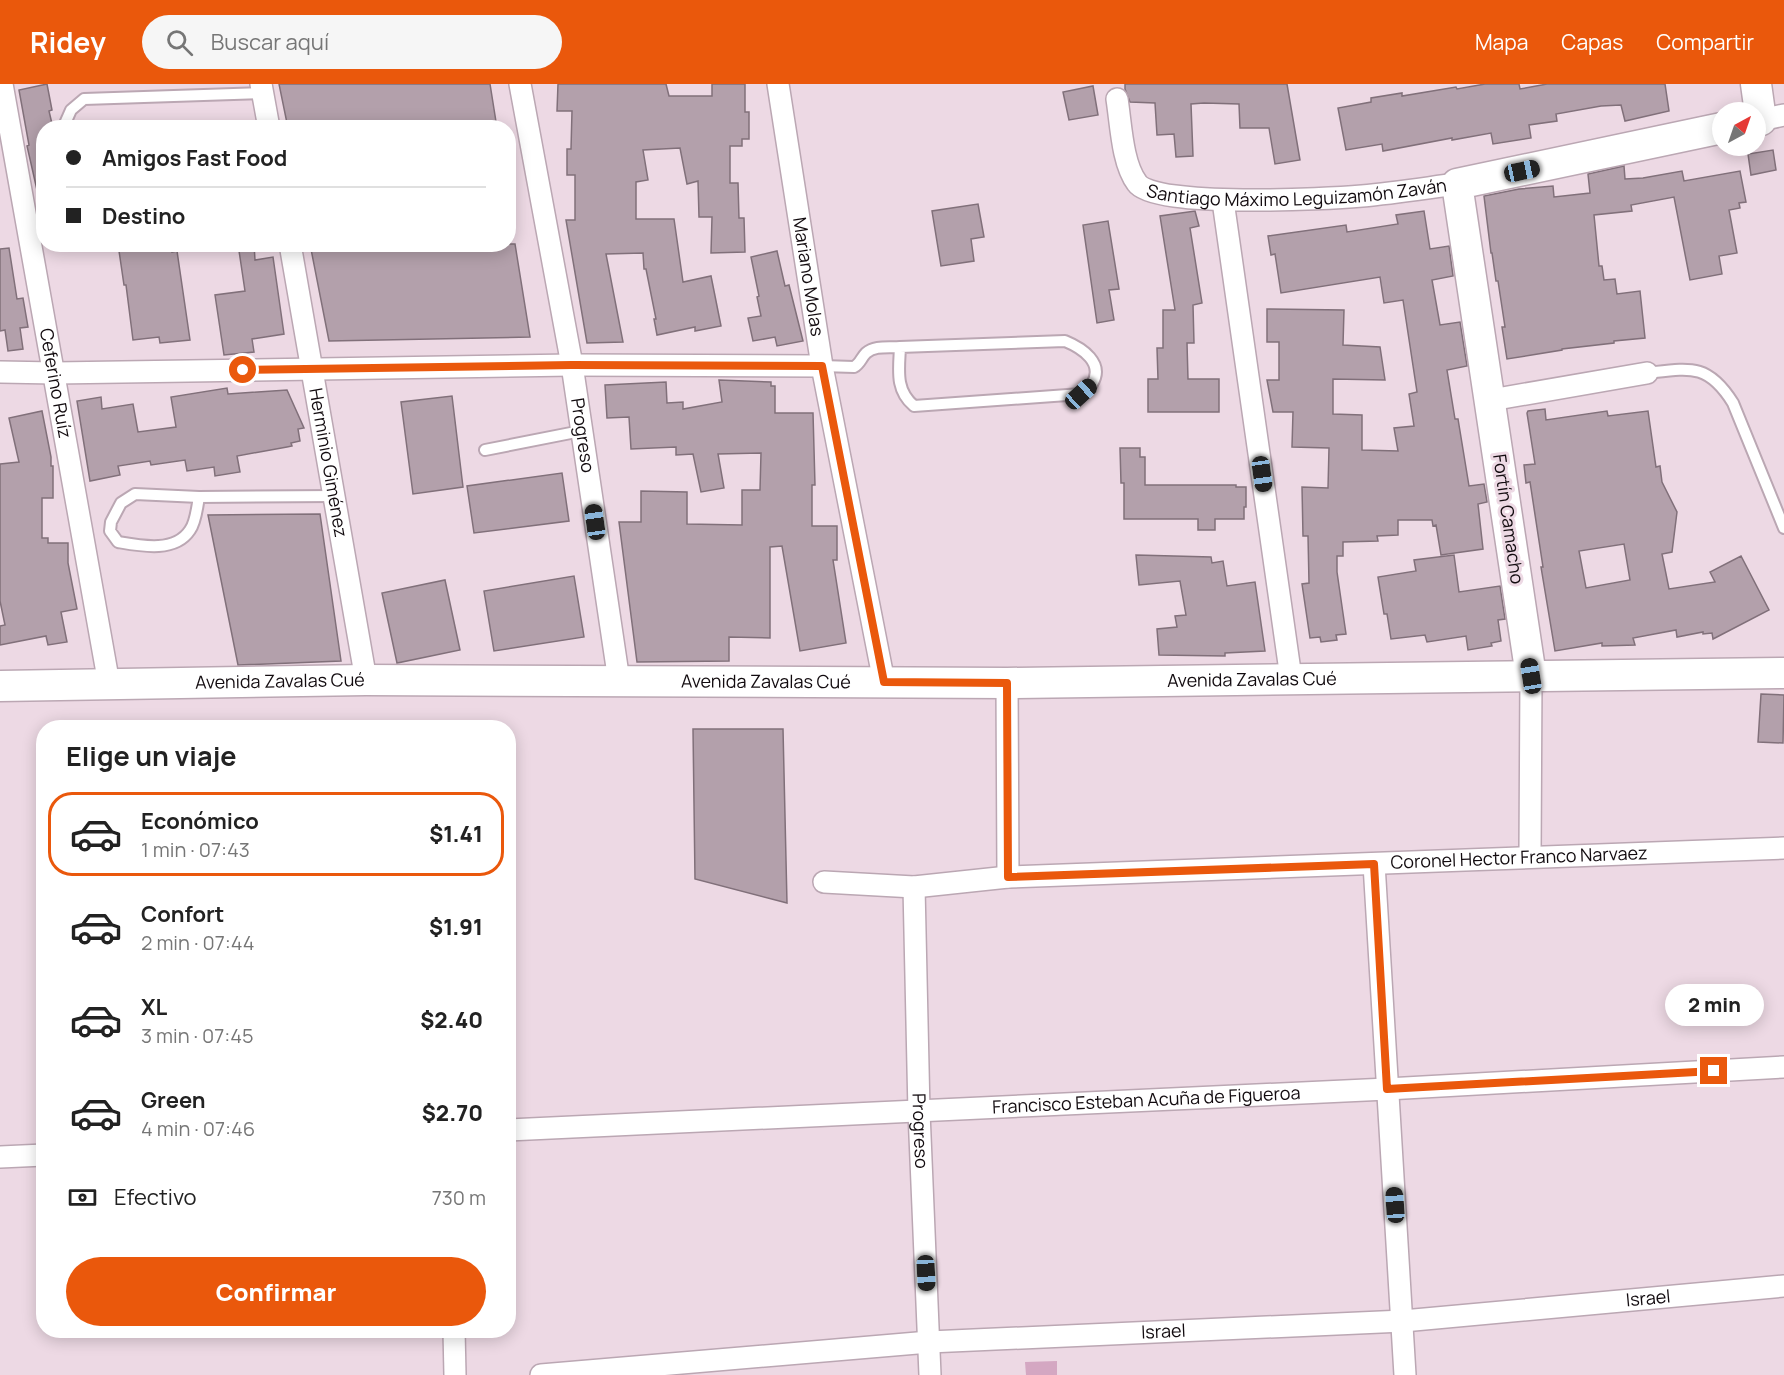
<!DOCTYPE html>
<html lang="es">
<meta charset="utf-8">
<style>
body{margin:0;font-family:Manrope,sans-serif;background:#f6f6f6;color:#222;height:100vh;display:flex;flex-direction:column;font-size:22px;white-space:nowrap}
*{box-sizing:border-box;margin:0}
p{font-size:20px;color:#767676}
.icon{flex:none;width:33px;height:33px;fill:none;stroke:currentColor;stroke-width:2;stroke-linecap:round;stroke-linejoin:round}
.map{position:relative;flex:1;overflow:hidden}
.details{position:absolute;left:36px;top:636px;width:480px;height:618px;display:flex;flex-direction:column;background:#fff;border-radius:24px;box-shadow:0 3px 15px #0003}
.details>*{flex:none}
.guide{position:absolute;left:36px;top:36px;width:480px;height:132px;border-radius:24px;box-shadow:0 3px 15px #0003;display:grid;align-content:center;height:132px;padding:0 30px;background:#fff}
.needle{width:39px;rotate:40deg}
.fabs{position:absolute;left:1712px;top:18px;display:grid;gap:12px}
.fabs a{display:grid;place-items:center;width:54px;height:54px;border-radius:50%;background:#fff;box-shadow:0 3px 15px #0003;font-size:30px}
.end{position:absolute;width:27px;height:27px;margin:-14px;border:8px solid #ea580c;background:#fff;box-shadow:0 0 0 3px #fff}
.from{border-radius:50%}
.bubble{position:absolute;height:42px;border-radius:21px;background:#fff;box-shadow:0 3px 15px #0003;font-size:20px;font-weight:800;line-height:42px;text-align:center}
.car{position:absolute;width:18px;height:36px;margin:-18px -9px;border-radius:8px;box-shadow:0 0 4px 2px #0007;background:linear-gradient(#222 24%,#8ab4d8 0 40%,#222 0 76%,#8ab4d8 0 86%,#222 0)}
.guide b{display:flex;align-items:center;gap:21px;height:57px;font-size:22px}
.guide b+b{border-top:2px solid #e0e0e0}
.guide i{width:15px;height:15px;background:#222}
ul{padding:0;list-style:none}
li{display:flex;align-items:center;gap:18px;height:84px;margin:0 12px 9px;padding:0 18px;border:3px solid transparent;border-radius:24px}
li div{flex:1}
li b{display:block;font-size:22px}
li em{font-style:normal;font-weight:800}
li.selected{border-color:#ea580c}
li>.icon{width:54px;height:54px;stroke-width:1.5}
h2{padding:0 30px;font-size:27px;line-height:72px}
.pay{display:flex;align-items:center;gap:15px;height:66px;padding:0 30px;font-size:22px}
.pay p{margin-inline-start:auto}
.action{display:flex;gap:12px;margin-top:auto;padding:12px 30px}
.action a{flex:1;height:69px;border-radius:36px;background:#ea580c;color:#fff;font-size:24px;font-weight:800;line-height:69px;text-align:center}
header{display:flex;align-items:center;gap:36px;box-sizing:border-box;height:84px;padding:0 30px;background:#ea580c;color:#fff}
header strong{font-size:28px}
nav{display:flex;gap:33px;margin-inline-start:auto;font-size:21px}
.search{width:420px;height:54px;background:#f6f6f6;display:flex;align-items:center;gap:15px;box-sizing:border-box;padding:0 21px;border-radius:33px;color:#767676;font-size:22px}
.map>svg:first-child{display:block}
</style>
<header>
<strong>Ridey</strong>
<div class="search"><svg class="icon" aria-label="search" viewBox="0 0 24 24"><circle cx="10" cy="10" r="6"/><path d="M15 15l6 6"/></svg>Buscar aquí</div>
<nav><a>Mapa</a><a>Capas</a><a>Compartir</a></nav>
</header>
<div class="map">
<svg width="1784" height="1291" viewBox="0 0 1784 1291">
<rect width="100%" height="100%" fill="#edd9e4"/>
<path fill="#d4a7c2" d="M 1057,1277 L 1057,1291 L 1026,1291 L 1025,1278 Z"/>
<path fill="#b3a0ab" stroke="#81707a" stroke-width="1.5" fill-rule="evenodd" d="M 47,0 L 52,26 L 49,27 L 53,44 L 44,44 L 44,106 L 37,106 L 27,62 L 29,61 L 19,6 Z
M 279,0 L 490,0 L 497,44 L 288,44 Z
M 558,0 L 666,0 L 669,12 L 712,12 L 712,0 L 745,0 L 745,28 L 749,28 L 749,55 L 742,55 L 742,62 L 730,62 L 730,99 L 738,99 L 739,134 L 744,134 L 745,168 L 711,169 L 712,133 L 699,133 L 698,97 L 687,100 L 680,64 L 643,66 L 648,96 L 636,98 L 636,135 L 674,135 L 683,198 L 711,192 L 721,242 L 695,247 L 695,243 L 657,251 L 654,235 L 656,235 L 646,185 L 644,185 L 643,169 L 606,170 L 623,258 L 587,259 L 566,136 L 575,136 L 575,91 L 567,91 L 567,65 L 571,65 L 572,27 L 557,27 Z
M 1125,0 L 1287,0 L 1300,76 L 1275,80 L 1269,44 L 1240,44 L 1239,20 L 1204,19 L 1191,20 L 1193,72 L 1176,73 L 1174,50 L 1157,51 L 1155,19 L 1130,18 L 1125,5 Z
M 1485,0 L 1519,0 L 1520,5 L 1547,0 L 1665,0 L 1669,27 L 1625,37 L 1621,21 L 1601,22 L 1556,30 L 1557,37 L 1529,41 L 1531,54 L 1493,60 L 1491,49 L 1452,56 L 1452,54 L 1383,67 L 1382,60 L 1346,66 L 1338,24 L 1371,18 L 1371,14 L 1402,9 L 1402,12 L 1456,3 L 1457,5 Z
M 1093,2 L 1098,31 L 1069,36 L 1063,8 Z
M 1773,66 L 1776,86 L 1751,91 L 1748,70 Z
M 1624,82 L 1625,95 L 1643,94 L 1682,87 L 1684,97 L 1740,87 L 1746,118 L 1739,119 L 1740,124 L 1729,126 L 1737,169 L 1719,172 L 1722,190 L 1690,196 L 1674,113 L 1631,121 L 1632,127 L 1594,131 L 1599,182 L 1602,182 L 1604,196 L 1615,195 L 1617,210 L 1640,207 L 1645,254 L 1614,257 L 1614,259 L 1562,265 L 1562,266 L 1507,275 L 1502,243 L 1505,243 L 1498,197 L 1496,197 L 1492,169 L 1491,169 L 1484,112 L 1519,105 L 1553,102 L 1554,113 L 1590,109 L 1588,90 Z
M 978,120 L 984,153 L 971,155 L 974,177 L 941,182 L 932,127 Z
M 1195,127 L 1199,142 L 1190,144 L 1202,219 L 1193,221 L 1194,259 L 1187,259 L 1188,295 L 1219,295 L 1219,328 L 1148,328 L 1148,295 L 1158,295 L 1157,264 L 1163,264 L 1163,226 L 1175,226 L 1160,132 Z
M 1424,127 L 1430,165 L 1449,162 L 1453,192 L 1432,196 L 1440,241 L 1460,238 L 1467,282 L 1447,286 L 1455,335 L 1458,335 L 1469,402 L 1484,400 L 1487,418 L 1478,420 L 1483,465 L 1441,471 L 1436,441 L 1433,442 L 1432,436 L 1398,436 L 1398,451 L 1377,452 L 1378,457 L 1343,458 L 1343,472 L 1337,472 L 1337,488 L 1346,550 L 1336,551 L 1337,556 L 1321,558 L 1320,553 L 1310,554 L 1302,500 L 1309,499 L 1308,452 L 1303,452 L 1302,403 L 1328,404 L 1329,364 L 1292,363 L 1293,328 L 1273,328 L 1267,296 L 1279,296 L 1279,258 L 1267,258 L 1267,225 L 1344,226 L 1343,261 L 1380,263 L 1385,296 L 1333,295 L 1333,330 L 1362,331 L 1362,366 L 1398,367 L 1394,344 L 1414,342 L 1409,310 L 1417,308 L 1403,216 L 1384,219 L 1380,193 L 1281,209 L 1275,170 L 1271,171 L 1268,152 L 1346,141 L 1347,148 L 1398,140 L 1396,131 Z
M 1108,137 L 1119,205 L 1109,206 L 1114,236 L 1097,239 L 1083,141 Z
M 118,160 L 171,160 L 172,168 L 177,167 L 190,256 L 160,259 L 159,253 L 133,256 L 126,201 L 124,201 Z
M 238,160 L 254,160 L 255,176 L 273,173 L 284,250 L 252,255 L 254,268 L 224,271 L 215,211 L 245,207 Z
M 310,160 L 515,160 L 530,253 L 329,257 Z
M 9,164 L 17,215 L 23,214 L 28,243 L 20,244 L 23,265 L 8,267 L 5,246 L 0,247 L 0,165 Z
M 777,167 L 785,202 L 789,201 L 803,257 L 777,262 L 775,253 L 753,257 L 748,234 L 761,232 L 757,213 L 759,212 L 751,173 Z
M 719,296 L 771,298 L 771,302 L 775,302 L 775,329 L 813,329 L 815,401 L 812,401 L 812,442 L 837,442 L 837,476 L 833,476 L 846,559 L 800,567 L 782,462 L 770,463 L 770,554 L 729,553 L 729,577 L 637,578 L 619,438 L 641,438 L 641,407 L 687,408 L 687,440 L 742,441 L 742,406 L 760,406 L 761,369 L 718,370 L 724,404 L 701,408 L 693,370 L 676,371 L 676,363 L 631,365 L 629,333 L 607,334 L 605,301 L 666,298 L 667,319 L 683,318 L 683,325 L 722,318 Z
M 227,304 L 228,310 L 287,306 L 304,344 L 298,345 L 300,357 L 291,359 L 292,362 L 287,363 L 237,372 L 240,388 L 215,392 L 214,383 L 187,387 L 185,376 L 151,381 L 150,377 L 118,382 L 120,391 L 90,397 L 77,317 L 101,313 L 102,325 L 133,320 L 138,348 L 176,343 L 171,313 Z
M 452,312 L 463,403 L 413,410 L 401,318 Z
M 1545,325 L 1546,336 L 1607,327 L 1608,332 L 1648,327 L 1656,383 L 1660,382 L 1662,398 L 1677,428 L 1672,468 L 1662,470 L 1669,505 L 1715,498 L 1710,488 L 1741,472 L 1769,526 L 1713,555 L 1712,549 L 1703,550 L 1703,548 L 1677,553 L 1676,546 L 1633,554 L 1635,561 L 1602,562 L 1602,559 L 1555,567 L 1541,483 L 1543,483 L 1530,398 L 1526,399 L 1524,381 L 1535,380 L 1527,329 L 1528,327 ZM 1624,460 L 1630,496 L 1586,504 L 1579,467 Z
M 42,327 L 51,373 L 51,382 L 53,382 L 53,414 L 42,414 L 42,454 L 48,454 L 48,459 L 68,459 L 68,479 L 77,525 L 61,528 L 67,558 L 48,561 L 46,552 L 0,561 L 0,542 L 5,541 L 0,517 L 0,380 L 19,378 L 9,334 Z
M 1120,364 L 1140,364 L 1140,373 L 1145,373 L 1145,401 L 1236,401 L 1236,403 L 1246,403 L 1246,423 L 1244,423 L 1244,435 L 1215,435 L 1215,446 L 1198,446 L 1198,435 L 1124,435 L 1124,399 L 1121,399 Z
M 562,389 L 569,437 L 474,449 L 467,402 Z
M 320,430 L 341,577 L 238,581 L 208,431 Z
M 1136,471 L 1211,473 L 1212,479 L 1223,477 L 1227,502 L 1255,498 L 1265,567 L 1225,569 L 1225,572 L 1159,571 L 1157,545 L 1177,543 L 1175,532 L 1186,531 L 1180,497 L 1139,501 Z
M 1454,471 L 1459,508 L 1500,502 L 1505,535 L 1498,536 L 1501,557 L 1491,559 L 1492,562 L 1468,566 L 1466,552 L 1427,558 L 1425,551 L 1391,555 L 1387,530 L 1384,530 L 1378,493 L 1416,487 L 1414,476 Z
M 574,492 L 584,553 L 494,567 L 484,507 Z
M 445,496 L 460,566 L 397,579 L 382,509 Z
M 1761,610 L 1784,611 L 1783,659 L 1758,658 Z
M 693,645 L 783,645 L 787,819 L 695,795 Z"/>
<g fill="none" stroke-linecap="round" stroke-linejoin="round">
<defs>
<path id="lane" d="M 63,44 L 71,26 L 84,15 L 262,9
M 822,282 L 854,283 C 860,280 861,274 866,269 C 875,261 889,264 900,263 L 1065,257 C 1082,264 1105,279 1092,300 C 1090,303 1084,307 1081,310 L 914,322 C 895,306 899,286 900,263
M 1647,289 C 1690,284 1708,279 1733,319 L 1784,444
M 485,366 L 581,347
M 199,413 C 197,423 196,438 190,446 C 175,469 141,462 118,458 L 110,447 L 111,438 L 121,419 L 135,410 L 199,413 L 335,412"/>
<g id="street">
<path id="s1" d="M 2,0 L 109,600"/>
<path d="M 261,0 L 269,44"/>
<path id="s2" d="M 520,0 L 572,281 L 619,597"/>
<path id="s3" d="M 778,0 L 822,282 L 884,598"/>
<path id="s4" d="M 1117,15 C 1121,40 1122,79 1137,99 C 1154,124 1328,115 1362,112 C 1394,109 1426,104 1457,100"/>
<path d="M 1761,36 L 1784,31"/>
<path d="M 1223,117 L 1291,594"/>
<path id="s5" d="M 290,160 L 366,596"/>
<path d="M 0,288 L 55,289 L 572,281 L 822,282"/>
<path d="M 1491,316 L 1647,289"/>
<path d="M 1007,599 L 1008,793"/>
<path d="M 1530,772 L 1531,592"/>
<path d="M 1374,780 L 1405,1291"/>
<path id="s6" d="M 824,798 L 914,803 L 1008,793 L 1784,764"/>
<path id="s7" d="M 914,803 L 919,1028 L 930,1291"/>
<path id="s8" d="M 508,1046 L 1387,1005 L 1784,983"/>
<path d="M 0,1073 L 44,1071"/>
<path d="M 454,1246 L 455,1291"/>
<path id="s9" d="M 541,1291 L 929,1258 L 1403,1237 L 1784,1202"/>
</g>
<g id="secondary">
<path d="M 1755,37 L 1761,36 L 1756,0"/>
<path d="M 1531,592 L 1457,100 L 1722,44"/>
<path id="s10" d="M 0,602 L 366,596 L 1007,599 L 1784,589"/>
</g>
</defs>
<use href="#lane" stroke="#bba7b3" stroke-width="14"/>
<use href="#street" stroke="#bba7b3" stroke-width="24"/>
<use href="#secondary" stroke="#bba7b3" stroke-width="33"/>
<use href="#lane" stroke="#fff" stroke-width="10"/>
<use href="#street" stroke="#fff" stroke-width="21"/>
<use href="#secondary" stroke="#fff" stroke-width="30"/>
</g>
<g fill="none" stroke-linecap="round" stroke-linejoin="round">
<path stroke="#ea580c" stroke-width="8" d="M 243,286 L 572,281 L 822,282 L 884,598 L 1007,599 L 1008,793 L 1374,780 L 1387,1005 L 1714,987"/>
</g>
<g text-anchor="middle" stroke-width="6" stroke-linejoin="round" paint-order="stroke">
<g font-size="18" fill="#120b0f" stroke="#edd9e4">
<text dy="6" stroke="none"><textPath href="#s4" startOffset="250">Santiago Máximo Leguizamón Zaván</textPath></text>
<text dy="6" stroke="none"><textPath href="#s3" startOffset="195">Mariano Molas</textPath></text>
<text dy="6" stroke="none"><textPath href="#s1" startOffset="304">Ceferino Ruíz</textPath></text>
<text dy="6" stroke="none"><textPath href="#s2" startOffset="357">Progreso</textPath></text>
<text dy="6" stroke="none"><textPath href="#s5" startOffset="222">Herminio Giménez</textPath></text>
<text transform="translate(1508 435) rotate(82)" y="6">Fortín Camacho</text>
<text dy="6" stroke="none"><textPath href="#s10" startOffset="1252">Avenida Zavalas Cué</textPath></text>
<text dy="6" stroke="none"><textPath href="#s10" startOffset="280">Avenida Zavalas Cué</textPath></text>
<text dy="6" stroke="none"><textPath href="#s10" startOffset="766">Avenida Zavalas Cué</textPath></text>
<text dy="6" stroke="none"><textPath href="#s6" startOffset="696">Coronel Hector Franco Narvaez</textPath></text>
<text dy="6" stroke="none"><textPath href="#s8" startOffset="639">Francisco Esteban Acuña de Figueroa</textPath></text>
<text dy="6" stroke="none"><textPath href="#s7" startOffset="244">Progreso</textPath></text>
<text dy="6" stroke="none"><textPath href="#s9" startOffset="1110">Israel</textPath></text>
<text dy="6" stroke="none"><textPath href="#s9" startOffset="624">Israel</textPath></text>
</g>
</g>
</svg>
<div class="fabs">
<a><svg class="needle" viewBox="-14 -14 28 28"><path d="M0-13l5 13h-10z" fill="#e53935"/><path d="M0 13l5-13h-10z" fill="#767676"/></svg></a>
</div>
<i class="end from" style="left:243px;top:286px"></i>
<i class="end" style="left:1714px;top:987px"></i>
<div class="bubble" style="left:1665px;top:900px;width:99px">2 min</div>
<i class="car" style="left:1522px;top:87px;rotate:78deg"></i>
<i class="car" style="left:1081px;top:310px;rotate:48deg"></i>
<i class="car" style="left:1262px;top:390px;rotate:172deg"></i>
<i class="car" style="left:595px;top:438px;rotate:352deg"></i>
<i class="car" style="left:1531px;top:592px;rotate:351deg"></i>
<i class="car" style="left:1395px;top:1121px;rotate:356deg"></i>
<i class="car" style="left:926px;top:1189px;rotate:177deg"></i>
<div class="guide">
<b><i class="from"></i>Amigos Fast Food</b>
<b><i></i>Destino</b>
</div>
<section class="details">
<h2>Elige un viaje</h2>
<ul>
<li class="selected"><svg class="icon" aria-label="car" viewBox="0 0 24 24"><path d="M5 17H2v-5l4-1 3-4h7l3 4 3 1v5h-3M9 17h6M6 11h13"/><circle cx="7" cy="17" r="2"/><circle cx="17" cy="17" r="2"/></svg><div><b>Económico</b><p>1 min · 07:43</p></div><em>$1.41</em></li>
<li><svg class="icon" aria-label="car" viewBox="0 0 24 24"><path d="M5 17H2v-5l4-1 3-4h7l3 4 3 1v5h-3M9 17h6M6 11h13"/><circle cx="7" cy="17" r="2"/><circle cx="17" cy="17" r="2"/></svg><div><b>Confort</b><p>2 min · 07:44</p></div><em>$1.91</em></li>
<li><svg class="icon" aria-label="car" viewBox="0 0 24 24"><path d="M5 17H2v-5l4-1 3-4h7l3 4 3 1v5h-3M9 17h6M6 11h13"/><circle cx="7" cy="17" r="2"/><circle cx="17" cy="17" r="2"/></svg><div><b>XL</b><p>3 min · 07:45</p></div><em>$2.40</em></li>
<li><svg class="icon" aria-label="car" viewBox="0 0 24 24"><path d="M5 17H2v-5l4-1 3-4h7l3 4 3 1v5h-3M9 17h6M6 11h13"/><circle cx="7" cy="17" r="2"/><circle cx="17" cy="17" r="2"/></svg><div><b>Green</b><p>4 min · 07:46</p></div><em>$2.70</em></li>
</ul>
<div class="pay"><svg class="icon" aria-label="cash" viewBox="0 0 24 24"><path d="M3 7h18v10H3z"/><circle cx="12" cy="12" r="2"/></svg>Efectivo<p>730 m</p></div>
<div class="action"><a>Confirmar</a></div>
</section>
</div>
